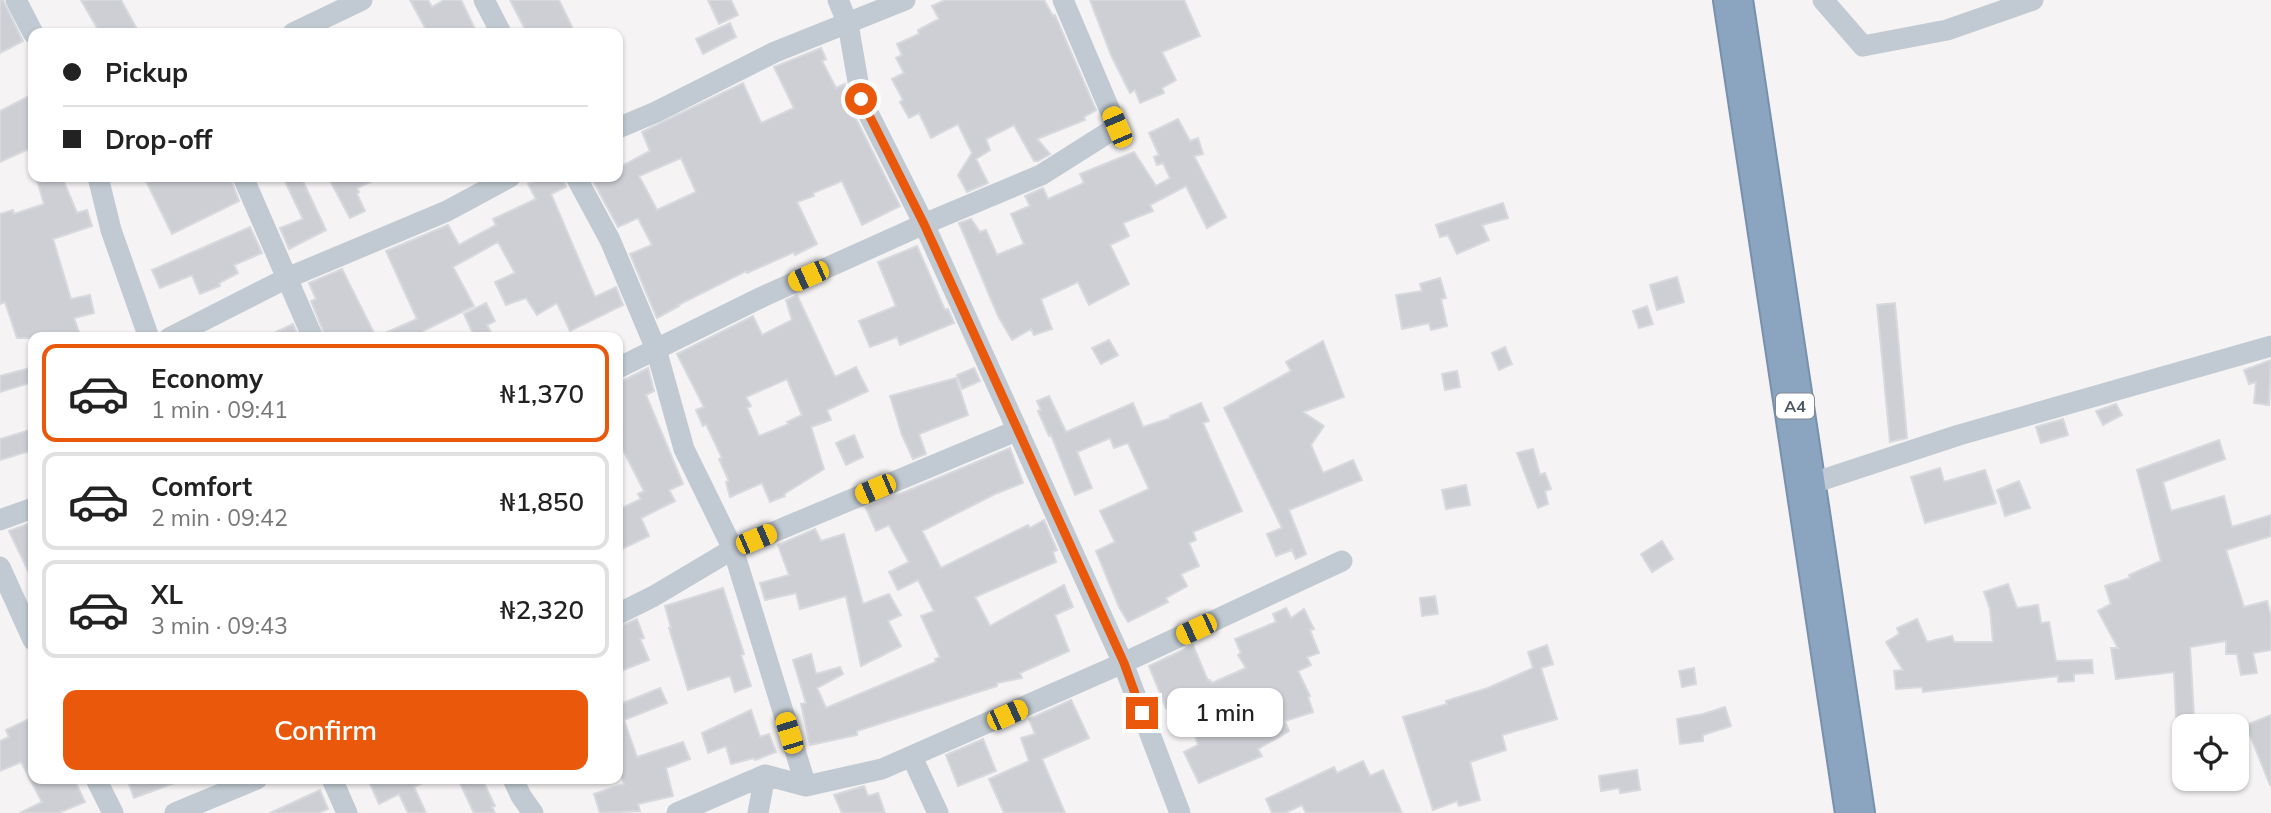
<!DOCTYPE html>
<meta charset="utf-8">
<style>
body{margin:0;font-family:Mulish,sans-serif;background:#f6f6f6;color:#222;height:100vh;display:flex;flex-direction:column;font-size:26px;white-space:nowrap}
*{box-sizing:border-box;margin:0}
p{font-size:23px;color:#767676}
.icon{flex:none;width:38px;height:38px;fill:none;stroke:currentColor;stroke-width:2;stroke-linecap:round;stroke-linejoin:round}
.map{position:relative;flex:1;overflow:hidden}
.details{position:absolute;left:28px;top:332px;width:595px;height:452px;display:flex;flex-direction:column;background:#fff;border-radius:14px;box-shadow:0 2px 5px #0004}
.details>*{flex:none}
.banner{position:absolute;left:28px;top:28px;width:595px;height:154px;border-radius:14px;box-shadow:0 2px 5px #0004;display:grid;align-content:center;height:154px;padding:0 35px;background:#fff}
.controls{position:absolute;left:2172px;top:714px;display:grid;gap:14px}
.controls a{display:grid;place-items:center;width:77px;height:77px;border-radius:14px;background:#fff;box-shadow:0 2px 5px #0004;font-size:35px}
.end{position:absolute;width:32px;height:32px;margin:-16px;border:9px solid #ea580c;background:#fff;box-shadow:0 0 0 4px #fff}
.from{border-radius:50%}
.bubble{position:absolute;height:49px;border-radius:14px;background:#fff;box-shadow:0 2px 5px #0004;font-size:23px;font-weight:600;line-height:49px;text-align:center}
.car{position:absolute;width:21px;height:42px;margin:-21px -10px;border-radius:9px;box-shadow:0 0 5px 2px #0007;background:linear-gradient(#f5c518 24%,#345 0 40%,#f5c518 0 76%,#345 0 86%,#f5c518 0)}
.banner b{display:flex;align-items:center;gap:24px;height:66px;font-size:26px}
.banner b+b{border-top:2px solid #e0e0e0}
.banner i{width:18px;height:18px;background:#222}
ul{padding:12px 0 0;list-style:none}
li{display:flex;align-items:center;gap:21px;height:98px;margin:0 14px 10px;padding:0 21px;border:4px solid #e0e0e0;border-radius:14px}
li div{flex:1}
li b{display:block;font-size:26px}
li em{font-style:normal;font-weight:600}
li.on{border-color:#ea580c}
li>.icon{width:63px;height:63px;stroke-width:1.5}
.action{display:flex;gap:14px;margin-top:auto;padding:14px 35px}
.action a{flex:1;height:80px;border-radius:14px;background:#ea580c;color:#fff;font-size:28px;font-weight:600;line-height:80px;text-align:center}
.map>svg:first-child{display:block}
</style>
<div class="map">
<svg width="2271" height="813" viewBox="0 0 2271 813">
<rect width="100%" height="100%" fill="#f5f3f3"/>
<path fill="#cdcfd5" stroke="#d7d9de" stroke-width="2" fill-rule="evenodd" d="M 0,0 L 3,0 L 23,41 L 0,53 Z
M 81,0 L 121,0 L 139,33 L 100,33 Z
M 410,0 L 428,0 L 432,7 L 444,0 L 461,0 L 477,33 L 428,33 Z
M 510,0 L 559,0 L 575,33 L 527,33 Z
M 708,0 L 731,0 L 738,15 L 719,24 Z
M 945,0 L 1044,0 L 1053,16 L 1055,15 L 1096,110 L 1084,117 L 1085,120 L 1037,139 L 1050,154 L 1038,161 L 1034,161 L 1014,125 L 986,139 L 990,150 L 976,159 L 988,183 L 967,192 L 958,175 L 972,153 L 958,124 L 931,138 L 919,113 L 909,118 L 900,102 L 903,100 L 892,79 L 904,73 L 896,58 L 902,55 L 897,44 L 919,34 L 918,30 L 939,19 L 932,6 Z
M 1090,0 L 1184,0 L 1200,36 L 1162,52 L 1176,80 L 1162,88 L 1164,93 L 1140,103 L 1135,90 L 1130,93 L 1111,55 Z
M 730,23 L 736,37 L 703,54 L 696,39 Z
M 821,48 L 826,59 L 822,61 L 836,88 L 845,84 L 849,105 L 900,206 L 862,225 L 842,181 L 813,193 L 814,196 L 797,202 L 817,244 L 795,255 L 794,252 L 747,273 L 746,271 L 678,305 L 679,306 L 657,318 L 630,254 L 652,245 L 638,218 L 618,227 L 593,181 L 602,177 L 618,177 L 618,168 L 650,151 L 642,132 L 743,83 L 761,123 L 794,108 L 774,67 ZM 681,158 L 696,192 L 657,210 L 639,176 Z
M 33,94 L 33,147 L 0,162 L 0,111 Z
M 1178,119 L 1190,141 L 1198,138 L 1203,154 L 1194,156 L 1226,217 L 1207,228 L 1186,186 L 1150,205 L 1153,211 L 1123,223 L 1129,236 L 1110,245 L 1129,284 L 1089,305 L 1078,282 L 1041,299 L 1052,329 L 1034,335 L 1031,329 L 1012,340 L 998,316 L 959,223 L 971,219 L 980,232 L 986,230 L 997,255 L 1024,244 L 1011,214 L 1030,206 L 1025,196 L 1043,188 L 1048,199 L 1084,183 L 1080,174 L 1134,152 L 1156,186 L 1170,178 L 1163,163 L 1157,165 L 1154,157 L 1159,155 L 1149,133 Z
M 36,177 L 62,177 L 77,213 L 87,210 L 92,226 L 53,239 L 71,299 L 90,295 L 94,313 L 74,318 L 81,338 L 17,338 L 5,302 L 0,304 L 0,214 L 13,210 L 14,214 L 44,204 Z
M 144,177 L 230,177 L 239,201 L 172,234 Z
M 283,177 L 301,177 L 326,230 L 289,249 L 280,228 L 303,219 Z
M 328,177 L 381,177 L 357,188 L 359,192 L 357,194 L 365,211 L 350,218 Z
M 542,177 L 563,177 L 566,187 L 551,194 L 595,297 L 616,287 L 623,305 L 570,331 L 557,303 L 537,315 L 526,298 L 506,305 L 495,282 L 515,273 L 498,242 L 453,267 L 474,306 L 423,331 L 426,338 L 326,338 L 311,301 L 316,299 L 309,283 L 342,269 L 376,337 L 417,319 L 386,251 L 448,225 L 459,245 L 496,225 L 493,219 L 536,199 L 528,184 Z
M 1503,203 L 1508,218 L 1482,225 L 1489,240 L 1457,254 L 1448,235 L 1440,237 L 1436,225 Z
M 250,227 L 262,253 L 234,265 L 238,273 L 219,283 L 220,286 L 200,294 L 192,275 L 160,288 L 152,270 Z
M 917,246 L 945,310 L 948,309 L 954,323 L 900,345 L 897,337 L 870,347 L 859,321 L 896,306 L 878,262 Z
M 1677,277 L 1684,302 L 1657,310 L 1650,285 Z
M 1440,278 L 1446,298 L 1441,299 L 1447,326 L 1431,330 L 1429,323 L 1402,329 L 1396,295 L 1422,291 L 1420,284 Z
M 797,295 L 835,377 L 856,367 L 868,391 L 827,410 L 831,420 L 811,427 L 824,469 L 784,494 L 785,496 L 770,502 L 762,483 L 730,497 L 726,482 L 729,481 L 719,459 L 722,458 L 706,424 L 703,426 L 696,410 L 704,407 L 677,354 L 753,316 L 762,335 L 792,320 L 786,300 ZM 787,379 L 802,415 L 787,422 L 789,424 L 759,436 L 747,408 L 751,406 L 746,397 Z
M 486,303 L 495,321 L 487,325 L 494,338 L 475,338 L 464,314 Z
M 1895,303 L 1907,438 L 1890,442 L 1877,305 Z
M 1647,306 L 1653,324 L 1639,328 L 1633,311 Z
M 293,324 L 299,338 L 263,338 Z
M 1109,340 L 1118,355 L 1101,364 L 1092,348 Z
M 1323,341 L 1344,397 L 1303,412 L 1324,426 L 1311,445 L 1323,473 L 1353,460 L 1362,480 L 1289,510 L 1306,554 L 1296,559 L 1291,548 L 1292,550 L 1276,556 L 1267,534 L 1282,528 L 1224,408 L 1291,371 L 1286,362 Z
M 1505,347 L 1512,364 L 1499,370 L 1492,353 Z
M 2271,360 L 2269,405 L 2254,403 L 2256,382 L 2249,384 L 2244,370 Z
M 33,367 L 33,382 L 0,392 L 0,376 Z
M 648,368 L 654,391 L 646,395 L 683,484 L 669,490 L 675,501 L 641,518 L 649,536 L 618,551 L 618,510 L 641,499 L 638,494 L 644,491 L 623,450 L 618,453 L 618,383 Z
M 974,368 L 980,381 L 962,389 L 957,375 Z
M 1457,371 L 1460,387 L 1445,390 L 1442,374 Z
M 956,378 L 968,415 L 919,434 L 926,454 L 913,459 L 902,435 L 890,396 Z
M 1049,396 L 1066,432 L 1133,403 L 1143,427 L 1171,418 L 1170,416 L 1201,403 L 1209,421 L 1203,423 L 1242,511 L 1193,532 L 1196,540 L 1189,543 L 1199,566 L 1181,574 L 1187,586 L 1166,598 L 1168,602 L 1128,622 L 1119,607 L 1096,551 L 1115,542 L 1100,511 L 1149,489 L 1128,443 L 1114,448 L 1110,438 L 1077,452 L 1092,488 L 1075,495 L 1051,435 L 1049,436 L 1038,411 L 1041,410 L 1037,401 Z
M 2116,404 L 2122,415 L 2103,425 L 2096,411 Z
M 2063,419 L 2068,435 L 2041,443 L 2036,427 Z
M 33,429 L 33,450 L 0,460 L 0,439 Z
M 854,435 L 863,457 L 846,465 L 836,443 Z
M 2219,440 L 2225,459 L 2163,482 L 2171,511 L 2224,496 L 2232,527 L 2271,515 L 2271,536 L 2226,550 L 2244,607 L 2267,601 L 2271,617 L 2271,650 L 2253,653 L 2257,673 L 2241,675 L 2237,654 L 2226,654 L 2226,641 L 2190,647 L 2194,717 L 2176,717 L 2174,672 L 2116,679 L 2111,648 L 2118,648 L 2098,611 L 2111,604 L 2105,586 L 2130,578 L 2129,575 L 2161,561 L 2137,470 Z
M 1010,448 L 1023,483 L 995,494 L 922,531 L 941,568 L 1028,525 L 1030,528 L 1044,520 L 1057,550 L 1053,552 L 1056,562 L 975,597 L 990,626 L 1064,585 L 1073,607 L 1055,615 L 1069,651 L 1020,673 L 1022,678 L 997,683 L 997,686 L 857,731 L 857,735 L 810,745 L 801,704 L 806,703 L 793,660 L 811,654 L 816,674 L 840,667 L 843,674 L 817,688 L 826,708 L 936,662 L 935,659 L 940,657 L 921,616 L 934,611 L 918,580 L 898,590 L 889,572 L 909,562 L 889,525 L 876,531 L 866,508 Z
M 1533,449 L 1540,475 L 1545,473 L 1551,489 L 1545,491 L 1548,504 L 1538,508 L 1517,453 Z
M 1940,468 L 1944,482 L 1985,470 L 1996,503 L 1925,523 L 1911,477 Z
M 2019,481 L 2030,508 L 2005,516 L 1997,490 Z
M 1466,485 L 1470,505 L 1446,509 L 1442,490 Z
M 33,522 L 33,581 L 9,531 Z
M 815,529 L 821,541 L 844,534 L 863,604 L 889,594 L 901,615 L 888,621 L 901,646 L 861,666 L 846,596 L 800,609 L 796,593 L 765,600 L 760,583 L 789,575 L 778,545 Z
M 1662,541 L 1673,559 L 1652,572 L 1641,554 Z
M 2008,584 L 2017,608 L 2038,605 L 2041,623 L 2049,622 L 2056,661 L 2092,660 L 2093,673 L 2074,674 L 2074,681 L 2058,682 L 2058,676 L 1923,692 L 1922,687 L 1896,689 L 1894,671 L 1903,670 L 1886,642 L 1899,634 L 1897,628 L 1917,619 L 1927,642 L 1952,636 L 1954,642 L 1993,642 L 1990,609 L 1984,592 Z
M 723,588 L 744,654 L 741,655 L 751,686 L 735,692 L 730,676 L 688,690 L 669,628 L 671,628 L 665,606 Z
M 1435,596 L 1438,614 L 1422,616 L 1420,598 Z
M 1286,608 L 1291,618 L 1304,609 L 1314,629 L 1310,630 L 1319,653 L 1307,657 L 1311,665 L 1298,671 L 1310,696 L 1308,697 L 1313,712 L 1285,721 L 1289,731 L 1258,749 L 1262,756 L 1199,783 L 1184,752 L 1198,745 L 1194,732 L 1178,702 L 1166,708 L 1149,666 L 1193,645 L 1208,681 L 1210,680 L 1212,683 L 1246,668 L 1238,655 L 1241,653 L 1235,639 L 1276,622 L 1273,614 Z
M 637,619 L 644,638 L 640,639 L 649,660 L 618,672 L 618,627 Z
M 1547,645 L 1553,664 L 1541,668 L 1557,719 L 1502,735 L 1506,750 L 1470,762 L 1480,800 L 1459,806 L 1457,801 L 1433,810 L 1403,717 L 1447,704 L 1446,701 L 1488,688 L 1533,668 L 1528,652 Z
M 1694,668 L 1696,684 L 1682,687 L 1679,671 Z
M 660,688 L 667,703 L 624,720 L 637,757 L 683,742 L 690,759 L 666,768 L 673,796 L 638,804 L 640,811 L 600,813 L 594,794 L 624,784 L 618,767 L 618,705 Z
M 1071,700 L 1089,738 L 1042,759 L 1065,813 L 1004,813 L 989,779 L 1029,761 L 1021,738 L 1035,734 L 1029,719 Z
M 1725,707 L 1731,726 L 1703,735 L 1703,741 L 1680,744 L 1677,719 L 1703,714 Z
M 751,710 L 760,737 L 769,734 L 776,752 L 755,760 L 754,758 L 731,764 L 726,746 L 708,753 L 702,733 Z
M 2271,715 L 2271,785 L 2270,785 L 2246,725 Z
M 33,717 L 33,779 L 74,779 L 85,802 L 58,813 L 20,813 L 42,802 L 21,762 L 0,771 L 0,741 L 9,737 L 6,730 Z
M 983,739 L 996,771 L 958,786 L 946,755 Z
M 1363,761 L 1370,776 L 1383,770 L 1402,813 L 1306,813 L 1302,805 L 1285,813 L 1272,813 L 1266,799 L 1334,767 L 1337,773 Z
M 1637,770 L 1640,790 L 1620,793 L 1619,788 L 1601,791 L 1599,776 Z
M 143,779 L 181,779 L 182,780 L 134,798 L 129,784 Z
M 368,779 L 430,779 L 414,787 L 426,813 L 408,813 L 399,794 L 379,804 Z
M 458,779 L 482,779 L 495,806 L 492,807 L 495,813 L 474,813 Z
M 864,786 L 868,796 L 878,793 L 885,813 L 842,813 L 834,795 Z
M 320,790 L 328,809 L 318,813 L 270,813 Z"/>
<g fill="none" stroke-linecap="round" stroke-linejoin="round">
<defs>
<path id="highway" d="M 1733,0 L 1855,813"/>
</defs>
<use href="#highway" stroke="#7690ad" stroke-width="42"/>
<path stroke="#c1cad2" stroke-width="21" d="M 16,0 L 33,33
M 484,0 L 501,33
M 838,0 L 848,24 L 861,99 L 924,224 L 1123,663 L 1180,813
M 1823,0 L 1863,46 L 1947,30 L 2033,0
M 293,33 L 362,0
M 618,128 L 656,112 L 775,52 L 905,0
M 98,177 L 111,230 L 149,338
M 243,177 L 313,338
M 576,177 L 610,240 L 656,349 L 684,449 L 733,549 L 806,786
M 169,338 L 287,278 L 447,211 L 510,177
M 618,368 L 762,297 L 924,224 L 1041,175 L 1117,127 L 1063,0
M 1807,485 L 1959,435 L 2271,346
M 0,520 L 33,508
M 0,567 L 33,640
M 618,614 L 654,596 L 733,549 L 1018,430
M 912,757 L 938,813
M 96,779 L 113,813
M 332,779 L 347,813
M 513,779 L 521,796 L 533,813
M 175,813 L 257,779
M 677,813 L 765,775 L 806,786 L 882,769 L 1123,663 L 1342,561
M 758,813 L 765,775"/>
<use href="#highway" stroke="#8ba5c1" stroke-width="38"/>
</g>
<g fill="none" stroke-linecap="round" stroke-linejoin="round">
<path stroke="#ea580c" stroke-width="9" d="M 861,99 L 924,224 L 1124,663 L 1142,713"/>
</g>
<g text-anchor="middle" stroke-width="5" stroke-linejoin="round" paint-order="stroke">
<rect fill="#fff" stroke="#808990" stroke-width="2" x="1776" y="393.5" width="38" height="25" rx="5"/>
<g font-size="16" font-weight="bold" fill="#4a5661">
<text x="1795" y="412">A4</text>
</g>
</g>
</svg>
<div class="controls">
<a><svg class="icon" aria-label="locate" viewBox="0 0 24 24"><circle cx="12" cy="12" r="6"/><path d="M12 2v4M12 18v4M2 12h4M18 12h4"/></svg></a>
</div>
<i class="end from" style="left:861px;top:99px"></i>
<i class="end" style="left:1142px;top:713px"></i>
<div class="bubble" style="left:1167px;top:688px;width:116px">1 min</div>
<i class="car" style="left:1117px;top:127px;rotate:337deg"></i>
<i class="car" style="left:808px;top:276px;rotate:246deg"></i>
<i class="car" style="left:875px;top:489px;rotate:247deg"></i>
<i class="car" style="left:756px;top:539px;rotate:67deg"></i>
<i class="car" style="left:1196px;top:629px;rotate:245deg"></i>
<i class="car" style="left:1007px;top:715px;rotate:66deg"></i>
<i class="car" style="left:789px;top:733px;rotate:343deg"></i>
<div class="banner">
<b><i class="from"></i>Pickup</b>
<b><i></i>Drop-off</b>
</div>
<section class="details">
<ul>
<li class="on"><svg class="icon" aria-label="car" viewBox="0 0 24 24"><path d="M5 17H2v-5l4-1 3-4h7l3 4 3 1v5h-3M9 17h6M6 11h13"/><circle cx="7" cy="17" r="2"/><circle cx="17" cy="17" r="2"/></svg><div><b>Economy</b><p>1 min · 09:41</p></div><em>₦1,370</em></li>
<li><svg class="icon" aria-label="car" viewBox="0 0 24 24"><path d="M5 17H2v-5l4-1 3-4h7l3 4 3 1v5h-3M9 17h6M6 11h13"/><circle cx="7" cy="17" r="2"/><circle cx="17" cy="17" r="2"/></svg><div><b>Comfort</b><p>2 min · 09:42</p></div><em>₦1,850</em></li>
<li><svg class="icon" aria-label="car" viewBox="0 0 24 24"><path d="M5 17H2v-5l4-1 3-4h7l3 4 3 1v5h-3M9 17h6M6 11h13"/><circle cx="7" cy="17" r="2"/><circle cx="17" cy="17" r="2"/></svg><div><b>XL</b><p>3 min · 09:43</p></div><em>₦2,320</em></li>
</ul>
<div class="action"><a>Confirm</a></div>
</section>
</div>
